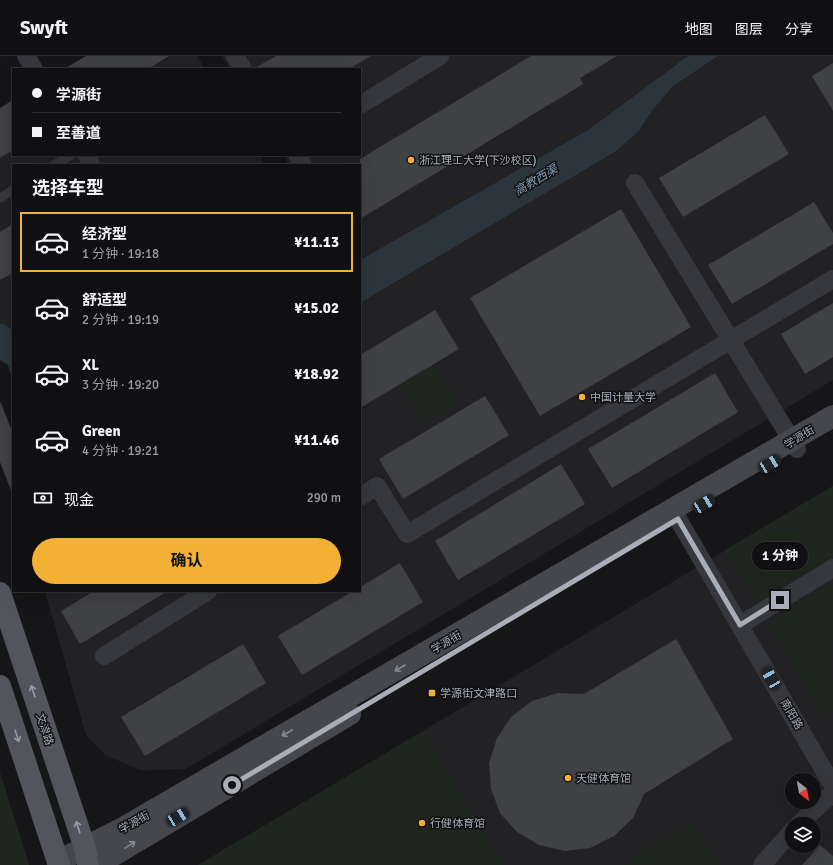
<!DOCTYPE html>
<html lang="zh">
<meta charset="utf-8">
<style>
body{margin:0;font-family:Signika,"Noto Sans SC",sans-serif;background:#1e1e20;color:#f1f3f6;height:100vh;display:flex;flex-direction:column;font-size:15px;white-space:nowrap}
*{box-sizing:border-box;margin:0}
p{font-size:13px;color:#9c9d9f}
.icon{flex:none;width:22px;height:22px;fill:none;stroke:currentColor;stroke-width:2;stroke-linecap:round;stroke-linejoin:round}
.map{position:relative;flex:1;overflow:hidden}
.details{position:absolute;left:12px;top:108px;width:349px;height:428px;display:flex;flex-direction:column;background:#101012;border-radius:0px;box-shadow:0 4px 16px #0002,0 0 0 1px #303032}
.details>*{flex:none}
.hud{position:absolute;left:12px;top:12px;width:349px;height:88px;border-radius:0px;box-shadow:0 4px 16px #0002,0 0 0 1px #303032;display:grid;align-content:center;height:88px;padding:0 20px;background:#101012}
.needle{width:26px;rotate:149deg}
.fabs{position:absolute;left:785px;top:717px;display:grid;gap:8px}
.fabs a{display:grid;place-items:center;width:36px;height:36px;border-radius:50%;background:#101012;box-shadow:0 4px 16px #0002,0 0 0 1px #303032;font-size:20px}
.end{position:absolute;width:18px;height:18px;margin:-9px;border:5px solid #a8adb8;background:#111;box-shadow:0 0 0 2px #111}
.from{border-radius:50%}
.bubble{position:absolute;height:28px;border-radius:14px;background:#101012;box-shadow:0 4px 16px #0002,0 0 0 1px #303032;font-size:13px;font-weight:700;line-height:28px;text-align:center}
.car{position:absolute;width:12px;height:24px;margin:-12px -6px;border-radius:5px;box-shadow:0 0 3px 1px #0007;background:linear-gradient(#222 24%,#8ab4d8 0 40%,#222 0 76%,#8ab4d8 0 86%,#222 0)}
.hud b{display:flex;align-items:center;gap:14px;height:38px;font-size:15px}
.hud b+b{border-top:1px solid #303032}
.hud i{width:10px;height:10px;background:#f1f3f6}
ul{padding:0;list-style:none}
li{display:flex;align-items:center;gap:12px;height:60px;margin:0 8px 6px;padding:0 12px;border:2px solid transparent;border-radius:0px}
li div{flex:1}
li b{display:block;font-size:15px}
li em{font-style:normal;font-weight:700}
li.active{border-color:#f2b134}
li>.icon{width:36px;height:36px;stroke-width:1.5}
h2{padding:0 20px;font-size:18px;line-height:48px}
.pay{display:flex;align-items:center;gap:10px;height:44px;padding:0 20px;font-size:15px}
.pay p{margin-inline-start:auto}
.cta{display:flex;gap:8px;margin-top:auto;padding:8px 20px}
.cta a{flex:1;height:46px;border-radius:24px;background:#f2b134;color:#111;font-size:16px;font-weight:700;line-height:46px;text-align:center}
header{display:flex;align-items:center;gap:24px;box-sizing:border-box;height:56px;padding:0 20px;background:#101012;border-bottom:1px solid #303032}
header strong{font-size:19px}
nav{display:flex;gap:22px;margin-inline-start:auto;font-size:14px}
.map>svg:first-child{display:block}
</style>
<header>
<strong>Swyft</strong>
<nav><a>地图</a><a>图层</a><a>分享</a></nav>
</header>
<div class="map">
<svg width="833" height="809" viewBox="0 0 833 809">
<rect width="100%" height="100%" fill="#161618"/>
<path fill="#222225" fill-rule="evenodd" d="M 86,0 L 197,0 L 205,13 L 64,13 Z
M 222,0 L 688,0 L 588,74 L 360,204 L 360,109 L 289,109 L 283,99 L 360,99 L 360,13 L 230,13 Z
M 718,0 L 833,0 L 833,324 L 186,713 L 140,714 L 105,699 L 86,679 L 45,535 L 360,535 L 360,247 L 615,96 L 639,75 L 652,55 L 672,31 Z
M 13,44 L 13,99 L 259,99 L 265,109 L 13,109 L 13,275 L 5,268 L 0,268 L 0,52 Z
M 833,430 L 833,809 L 198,809 L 341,724 ZM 792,724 L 814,724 L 814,746 L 792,746 ZM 792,768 L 814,768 L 814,790 L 792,790 Z"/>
<path fill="#1e261f" d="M 417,280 L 457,347 L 423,367 L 383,299 Z
M 833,430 L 833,500 L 756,546 L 725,494 Z
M 833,527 L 833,585 L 830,608 L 833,627 L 833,654 L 824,660 L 768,567 Z
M 423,675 L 503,809 L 198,809 Z
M 0,716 L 29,809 L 0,809 Z
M 694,766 L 719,809 L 622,809 Z"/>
<path fill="#2c353c" d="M 688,0 L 718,0 L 672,31 L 652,55 L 639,75 L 615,96 L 360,247 L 360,204 L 588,74 Z
M 0,268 L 5,268 L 13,275 L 13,325 L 8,309 L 0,304 Z"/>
<path fill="#404145" d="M 86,0 L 169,0 L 148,13 L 64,13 Z
M 276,0 L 371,0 L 349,13 L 253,13 Z
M 531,0 L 617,0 L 580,22 L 583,28 L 360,163 L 360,103 Z
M 833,7 L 833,55 L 812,20 Z
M 13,44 L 13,94 L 0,102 L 0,52 Z
M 765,59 L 789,98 L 683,161 L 659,122 Z
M 814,146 L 833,177 L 833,188 L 732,248 L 708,209 Z
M 621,153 L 691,271 L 540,360 L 470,242 Z
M 13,168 L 13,217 L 0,224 L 0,176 Z
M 833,247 L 833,301 L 805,318 L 781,278 Z
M 435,254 L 459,293 L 360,352 L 360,299 Z
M 715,317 L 738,356 L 612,432 L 588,393 Z
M 485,340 L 509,379 L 403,443 L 379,403 Z
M 0,347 L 1,347 L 13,378 L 13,437 L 12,437 L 0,406 Z
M 561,408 L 585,448 L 458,524 L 435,485 Z
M 400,507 L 423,546 L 302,619 L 278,580 L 353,535 L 360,535 L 360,531 Z
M 94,535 L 168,535 L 80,588 L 61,555 Z
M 676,583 L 733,683 L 644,738 L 633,762 L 614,780 L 590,792 L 565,795 L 539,789 L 517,776 L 500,757 L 491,733 L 489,707 L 497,682 L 511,661 L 532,645 L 558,637 L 584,638 Z
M 243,588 L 266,627 L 145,700 L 121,661 Z
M 820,789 L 833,800 L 833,809 L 802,809 Z"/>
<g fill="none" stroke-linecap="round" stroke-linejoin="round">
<path stroke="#37383d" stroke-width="9" d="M 54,109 L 71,99
M 0,142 L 13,134"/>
<path stroke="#37383d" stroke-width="18" d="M 26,0 L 34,13
M 235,0 L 243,13
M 360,49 L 440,0
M 87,99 L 91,109
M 297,99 L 303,109
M 635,127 L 797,393
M 360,441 L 377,430 L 407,478 L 833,223
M 678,463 L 833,730
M 740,569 L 833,512
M 104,600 L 208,535
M 799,768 L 833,737
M 762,809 L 792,775"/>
<path stroke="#45474d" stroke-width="22" d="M 58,809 L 70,799 L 123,772 L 833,360
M 97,809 L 350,658"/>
<path stroke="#53555c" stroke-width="22" d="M 0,537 L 85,792 L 88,809
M 0,630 L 59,809"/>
</g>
<defs><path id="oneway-shaft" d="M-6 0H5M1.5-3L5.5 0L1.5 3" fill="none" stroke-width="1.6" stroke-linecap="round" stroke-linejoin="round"/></defs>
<g stroke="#858993">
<use href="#oneway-shaft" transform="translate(400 612) rotate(150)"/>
<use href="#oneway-shaft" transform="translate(287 677) rotate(150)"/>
<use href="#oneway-shaft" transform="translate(130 789) rotate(-31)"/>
</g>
<g stroke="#979ba6">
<use href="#oneway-shaft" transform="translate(33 635) rotate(-108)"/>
<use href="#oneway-shaft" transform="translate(17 680) rotate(72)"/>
<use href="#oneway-shaft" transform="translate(78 771) rotate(-108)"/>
</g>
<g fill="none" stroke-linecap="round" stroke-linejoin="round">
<path stroke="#a8adb8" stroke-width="5" d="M 232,729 L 678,463 L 740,569 L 780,544"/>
</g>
<g fill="#f2b134" stroke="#111113" stroke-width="1.5">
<circle cx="411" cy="104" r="4"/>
<circle cx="582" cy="341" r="4"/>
<rect x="428" y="633" width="8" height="8" rx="2"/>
<circle cx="568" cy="722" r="4"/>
<circle cx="422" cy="767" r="4"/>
</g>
<g text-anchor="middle" stroke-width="3" stroke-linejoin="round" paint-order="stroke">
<g font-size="11" fill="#a8adb8" stroke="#111113" text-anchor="start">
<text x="419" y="108">浙江理工大学(下沙校区)</text>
<text x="590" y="345">中国计量大学</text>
<text x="440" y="641">学源街文津路口</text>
<text x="576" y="726">天健体育馆</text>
<text x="430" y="771">行健体育馆</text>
</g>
<g font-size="11" fill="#a8adb8" stroke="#111113">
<text transform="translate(799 381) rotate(-31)" y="4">学源街</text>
<text transform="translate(446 586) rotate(-30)" y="4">学源街</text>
<text transform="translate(792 658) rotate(60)" y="4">南阳路</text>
<text transform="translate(45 673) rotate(72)" y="4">文津路</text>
<text transform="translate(134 766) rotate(-29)" y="4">学源街</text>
</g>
<g font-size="12" font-style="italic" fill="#7f9bb3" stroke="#111113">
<text transform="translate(536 124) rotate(-31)" y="4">高教西渠</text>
</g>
</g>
</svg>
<div class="fabs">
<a><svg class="needle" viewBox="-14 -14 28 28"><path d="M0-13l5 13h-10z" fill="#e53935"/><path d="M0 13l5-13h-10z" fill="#9c9d9f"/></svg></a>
<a><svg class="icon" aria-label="layers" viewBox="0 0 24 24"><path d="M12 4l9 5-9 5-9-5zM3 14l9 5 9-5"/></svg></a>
</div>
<i class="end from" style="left:232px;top:729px"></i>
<i class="end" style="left:780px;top:544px"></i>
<div class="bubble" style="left:752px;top:486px;width:56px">1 分钟</div>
<i class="car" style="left:770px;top:408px;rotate:59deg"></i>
<i class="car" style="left:704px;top:448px;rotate:59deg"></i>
<i class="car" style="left:771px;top:622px;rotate:330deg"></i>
<i class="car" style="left:178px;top:761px;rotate:59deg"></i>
<div class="hud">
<b><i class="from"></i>学源街</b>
<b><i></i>至善道</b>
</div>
<section class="details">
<h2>选择车型</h2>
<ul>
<li class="active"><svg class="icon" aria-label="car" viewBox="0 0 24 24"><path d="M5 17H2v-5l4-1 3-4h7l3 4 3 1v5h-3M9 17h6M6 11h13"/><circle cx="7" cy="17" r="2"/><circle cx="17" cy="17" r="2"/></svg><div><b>经济型</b><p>1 分钟 · 19:18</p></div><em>¥11.13</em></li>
<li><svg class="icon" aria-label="car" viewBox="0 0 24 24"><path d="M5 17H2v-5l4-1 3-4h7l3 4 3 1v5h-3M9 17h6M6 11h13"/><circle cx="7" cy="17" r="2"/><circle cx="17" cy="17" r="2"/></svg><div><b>舒适型</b><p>2 分钟 · 19:19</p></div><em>¥15.02</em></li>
<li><svg class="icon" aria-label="car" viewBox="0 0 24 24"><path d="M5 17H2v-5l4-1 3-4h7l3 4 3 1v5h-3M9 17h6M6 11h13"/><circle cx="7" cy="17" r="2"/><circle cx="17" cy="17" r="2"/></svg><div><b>XL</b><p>3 分钟 · 19:20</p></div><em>¥18.92</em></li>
<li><svg class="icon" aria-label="car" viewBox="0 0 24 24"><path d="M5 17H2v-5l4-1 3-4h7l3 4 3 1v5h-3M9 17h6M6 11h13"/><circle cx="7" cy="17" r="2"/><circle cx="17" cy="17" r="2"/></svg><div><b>Green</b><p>4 分钟 · 19:21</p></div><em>¥11.46</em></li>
</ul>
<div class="pay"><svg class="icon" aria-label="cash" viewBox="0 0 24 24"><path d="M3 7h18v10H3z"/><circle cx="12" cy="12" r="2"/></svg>现金<p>290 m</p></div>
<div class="cta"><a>确认</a></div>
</section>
</div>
